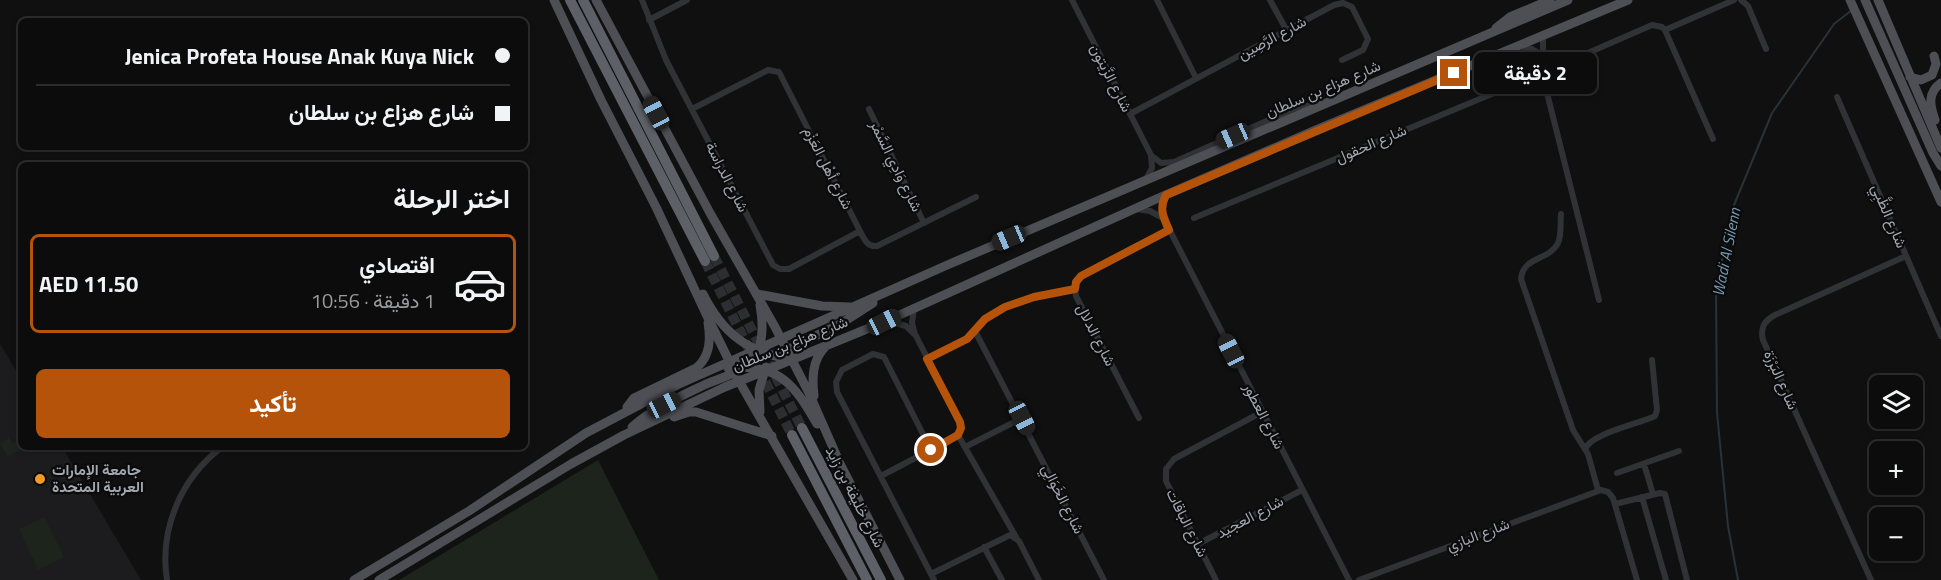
<!DOCTYPE html>
<html lang="ar">
<meta charset="utf-8">
<style>
body{margin:0;font-family:"Titillium Web",Vazirmatn,sans-serif;background:#151516;color:#f1f3f6;direction:rtl;height:100vh;display:flex;flex-direction:column;font-size:22px;white-space:nowrap}
*{box-sizing:border-box;margin:0}
p{font-size:20px;color:#9a9b9d}
.icon{flex:none;width:33px;height:33px;fill:none;stroke:currentColor;stroke-width:2;stroke-linecap:round;stroke-linejoin:round}
.map{position:relative;flex:1;overflow:hidden;direction:ltr}
.details{position:absolute;left:18px;top:162px;width:510px;height:288px;display:flex;flex-direction:column;background:#0c0c0d;border-radius:9px;box-shadow:0 3px 9px #0003,0 0 0 2px #2c2c2e;direction:rtl}
.details>*{flex:none}
.top-card{position:absolute;left:18px;top:18px;width:510px;height:132px;border-radius:9px;box-shadow:0 3px 9px #0003,0 0 0 2px #2c2c2e;direction:rtl;display:grid;align-content:center;height:132px;padding:0 18px;background:#0c0c0d}
.fabs{position:absolute;left:1869px;top:375px;display:grid;gap:12px}
.fabs a{display:grid;place-items:center;width:54px;height:54px;border-radius:9px;background:#0c0c0d;box-shadow:0 3px 9px #0003,0 0 0 2px #2c2c2e;font-size:30px}
.end{position:absolute;width:27px;height:27px;margin:-14px;border:8px solid #b45309;background:#fff;box-shadow:0 0 0 3px #fff}
.from{border-radius:50%}
.bubble{position:absolute;height:42px;border-radius:9px;background:#0c0c0d;box-shadow:0 3px 9px #0003,0 0 0 2px #2c2c2e;font-size:20px;font-weight:700;line-height:42px;text-align:center;direction:rtl}
.car{position:absolute;width:18px;height:36px;margin:-18px -9px;border-radius:8px;box-shadow:0 0 4px 2px #0007;background:linear-gradient(#222 24%,#8ab4d8 0 40%,#222 0 76%,#8ab4d8 0 86%,#222 0)}
.top-card b{display:flex;align-items:center;gap:21px;height:57px;font-size:22px}
.top-card b+b{border-top:2px solid #2c2c2e}
.top-card i{width:15px;height:15px;background:#f1f3f6}
ul{padding:0;list-style:none}
li{display:flex;align-items:center;gap:18px;height:99px;margin:0 12px 9px;padding:0 6px;border:3px solid transparent;border-radius:9px}
li div{flex:1}
li b{display:block;font-size:22px}
li em{font-style:normal;font-weight:700}
li.active{border-color:#b45309}
li>.icon{width:54px;height:54px;stroke-width:1.5}
h2{padding:0 18px;font-size:27px;line-height:72px}
.action{display:flex;gap:12px;margin-top:auto;padding:12px 18px}
.action a{flex:1;height:69px;border-radius:9px;background:#b45309;color:#fff;font-size:24px;font-weight:700;line-height:69px;text-align:center}
.map>svg:first-child{display:block}
</style>
<div class="map">
<svg width="1941" height="580" viewBox="0 0 1941 580">
<rect width="100%" height="100%" fill="#101011"/>
<path fill="#1c1c1e" d="M 0,344 L 21,379 L 21,447 L 62,447 L 141,580 L 0,580 Z"/>
<path fill="#1c241c" d="M 9,438 L 12,443 L 21,441 L 21,447 L 28,448 L 7,456 L 0,443 Z
M 598,460 L 659,580 L 399,580 Z
M 44,517 L 64,557 L 38,570 L 19,529 Z"/>
<g fill="none" stroke-linecap="round" stroke-linejoin="round">
<path stroke="#283237" stroke-width="2" d="M 1738,580 L 1728,526 L 1717,413 L 1716,290 L 1732,210 L 1772,113 L 1834,24 L 1852,10"/>
<path stroke="#2d2e31" stroke-width="10" stroke-dasharray="10 5" stroke-linecap="butt" d="M 714,256 L 802,428
M 705,261 L 792,435"/>
<path stroke="#313236" stroke-width="6" d="M 642,0 L 666,60 L 773,265 L 780,269 L 789,269 L 860,231
M 1072,0 L 1151,155 L 1161,163 L 1174,162 L 1298,107 L 1321,104
M 1157,0 L 1196,78
M 1270,0 L 1287,31
M 1741,0 L 1748,6 L 1766,49
M 649,20 L 687,0
M 1665,30 L 1734,0
M 1543,34 L 1543,53 L 1549,70
M 1520,46 L 1532,49 L 1543,56
M 1542,73 L 1599,300
M 1837,97 L 1941,336
M 692,109 L 768,70 L 779,72 L 860,231 C 864,239 867,247 877,246 L 976,197
M 869,109 L 924,223
M 1130,114 L 1334,5 L 1343,3 L 1352,7 L 1368,39 L 1363,50 L 1342,60
M 1146,179 L 1152,168 L 1151,155
M 1166,195 L 1162,204 L 1164,219 L 1349,580
M 1137,209 L 1150,211 L 1163,218
M 1561,214 C 1560,223 1562,234 1558,243 C 1549,261 1523,256 1521,279 L 1573,430 L 1588,454 L 1598,490
M 1194,218 L 1542,73 L 1652,25 L 1662,27 L 1665,30 L 1713,139
M 889,321 L 906,326 L 914,334
M 975,331 L 1104,580
M 927,359 L 967,339 L 985,319 L 1005,307 L 1034,297 L 1075,289
M 1139,418 L 1076,296 L 1075,286 L 1081,276 L 1169,229
M 958,435 L 1016,537
M 965,447 L 1022,418
M 1585,449 C 1592,433 1639,424 1655,416 L 1657,410 L 1652,360
M 931,450 L 884,357 L 873,354 L 842,370 L 836,382 L 837,392 L 934,580
M 1644,464 L 1653,494
M 1617,473 L 1679,451
M 881,476 L 953,438 L 960,432 L 960,422 L 915,334 L 912,323 L 914,308
M 1642,497 L 1666,580
M 1615,504 L 1660,493 L 1665,494 L 1687,580
M 1198,544 L 1302,490
M 984,547 L 1002,580
M 931,574 L 1010,535 L 1019,541 L 1039,580
M 167,580 C 159,529 181,478 222,447
M 1216,580 L 1166,481 L 1166,469 L 1174,459 L 1262,412
M 1359,580 L 1601,490 L 1608,492 L 1613,498 L 1637,580
M 1871,580 L 1763,340 C 1760,328 1764,321 1775,315 L 1906,256"/>
<path stroke="#4d4f55" stroke-width="9" d="M 554,0 L 601,100 L 656,207 L 708,318 L 739,381 L 853,580
M 596,0 L 710,213 L 775,327 L 809,393 L 838,459
M 1850,0 L 1941,202
M 1865,0 L 1933,153 L 1941,166
M 1878,0 L 1941,148
M 1496,28 L 1510,17 L 1550,0
M 1910,77 L 1921,80 L 1932,75 L 1936,64 L 1934,56
M 1935,120 C 1930,106 1927,93 1941,83
M 703,294 C 722,332 747,353 791,359
M 757,294 L 822,306 L 850,307
M 783,352 L 842,323 L 873,303
M 728,368 C 779,363 794,384 817,424
M 814,396 C 812,379 812,360 825,347
M 627,407 L 634,398 L 696,368 C 710,357 711,340 708,323
M 760,412 L 759,390 L 766,367
M 674,417 L 689,412 L 696,412 L 772,436
M 632,427 C 652,409 679,397 704,385 C 720,378 742,373 753,359 C 764,345 763,322 760,305
M 835,454 L 900,580
M 354,580 L 469,511 L 586,433 L 677,385 L 945,266 L 1568,0
M 379,580 L 571,464 L 624,435 L 725,387 L 884,322 L 1154,200 L 1316,130 L 1628,0"/>
<path stroke="#5d6167" stroke-width="10" d="M 570,0 L 705,261
M 583,0 L 714,256
M 802,428 L 881,580
M 792,435 L 867,580"/>
</g>
<g fill="none" stroke-linecap="round" stroke-linejoin="round">
<path stroke="#b45309" stroke-width="8" d="M 931,450 L 958,435 L 961,428 L 960,422 L 927,359 L 967,339 L 985,319 L 1005,307 L 1034,297 L 1075,289 L 1076,282 L 1081,276 L 1169,230 C 1163,217 1159,208 1166,195 L 1454,73"/>
</g>
<circle fill="#f39925" stroke="#0b0b0c" stroke-width="2" cx="40" cy="479" r="6"/>
<g text-anchor="middle" stroke-width="4.5" stroke-linejoin="round" paint-order="stroke">
<g font-size="15" fill="#a1a8b2" stroke="#0b0b0c">
<text transform="translate(1272 38) rotate(-28)" y="5">شارع الرَّصِين</text>
<text transform="translate(1111 78) rotate(63)" y="5">شارع الزَّيتون</text>
<text transform="translate(1323 89) rotate(-23)" y="5">شارع هزاع بن سلطان</text>
<text transform="translate(1371 144) rotate(-23)" y="5">شارع الحقول</text>
<text transform="translate(896 166) rotate(64)" y="5">شارع وَادِي السَّمْر</text>
<text transform="translate(828 168) rotate(63)" y="5">شارع أهْل العَزْم</text>
<text transform="translate(727 177) rotate(63)" y="5">شارع الدراسة</text>
<text transform="translate(1889 216) rotate(67)" y="5">شارع الظَّبِي</text>
<text transform="translate(1096 335) rotate(63)" y="5">شارع الدلال</text>
<text transform="translate(790 344) rotate(-22)" y="5">شارع هزاع بن سلطان</text>
<text transform="translate(1781 380) rotate(66)" y="5">شارع البَرْزَة</text>
<text transform="translate(1264 416) rotate(63)" y="5">شارع العطور</text>
<text transform="translate(855 497) rotate(63)" y="5">شارع خليفة بن زايد</text>
<text transform="translate(1063 499) rotate(63)" y="5">شارع الخَوَالِي</text>
<text transform="translate(1250 517) rotate(-28)" y="5">شارع العجيد</text>
<text transform="translate(1187 523) rotate(63)" y="5">شارع الباقات</text>
<text transform="translate(1478 535) rotate(-21)" y="5">شارع البازي</text>
</g>
<g font-size="15" font-weight="bold" fill="#a1a8b2" stroke="#0b0b0c" text-anchor="start">
<text x="52" y="475">جامعة الإمارات<tspan x="52" dy="17">العربية المتحدة</tspan></text>
</g>
<g font-size="16" font-style="italic" fill="#769aaf" stroke="#0b0b0c">
<text transform="translate(1726 252) rotate(-79)" y="6">Wadi Al Silenn</text>
</g>
</g>
</svg>
<div class="fabs">
<a><svg class="icon" aria-label="layers" viewBox="0 0 24 24"><path d="M12 4l9 5-9 5-9-5zM3 14l9 5 9-5"/></svg></a>
<a>+</a>
<a>−</a>
</div>
<i class="end from" style="left:931px;top:450px"></i>
<i class="end" style="left:1454px;top:73px"></i>
<div class="bubble" style="left:1474px;top:52px;width:123px">2 دقيقة</div>
<i class="car" style="left:656px;top:113px;rotate:332deg"></i>
<i class="car" style="left:1233px;top:136px;rotate:246deg"></i>
<i class="car" style="left:1009px;top:238px;rotate:247deg"></i>
<i class="car" style="left:884px;top:322px;rotate:63deg"></i>
<i class="car" style="left:1231px;top:351px;rotate:333deg"></i>
<i class="car" style="left:664px;top:405px;rotate:63deg"></i>
<i class="car" style="left:1022px;top:418px;rotate:153deg"></i>
<div class="top-card">
<b><i class="from"></i>Jenica Profeta House Anak Kuya Nick</b>
<b><i></i>شارع هزاع بن سلطان</b>
</div>
<section class="details">
<h2>اختر الرحلة</h2>
<ul>
<li class="active"><svg class="icon" aria-label="car" viewBox="0 0 24 24"><path d="M5 17H2v-5l4-1 3-4h7l3 4 3 1v5h-3M9 17h6M6 11h13"/><circle cx="7" cy="17" r="2"/><circle cx="17" cy="17" r="2"/></svg><div><b>اقتصادي</b><p>1 دقيقة · 10:56</p></div><em>AED 11.50</em></li>
</ul>
<div class="action"><a>تأكيد</a></div>
</section>
</div>
